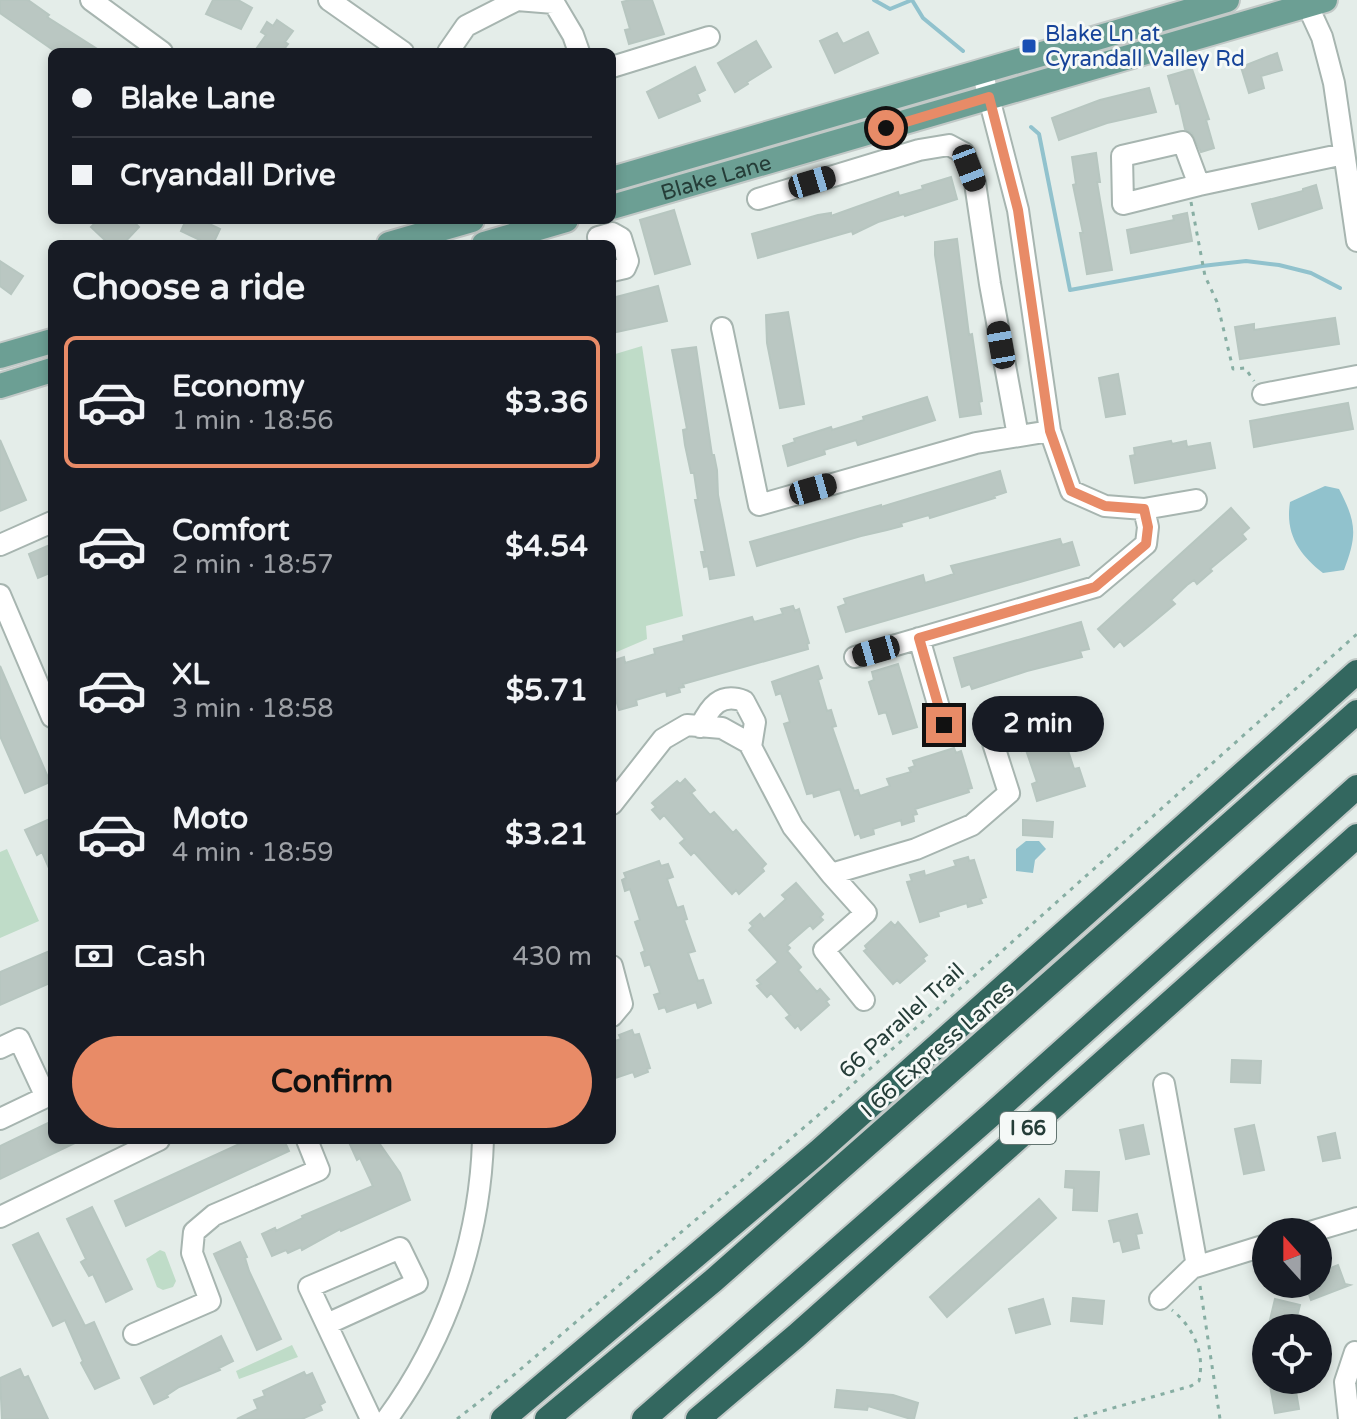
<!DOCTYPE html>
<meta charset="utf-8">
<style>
body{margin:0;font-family:"Varela Round",sans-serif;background:#242831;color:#f1f3f6;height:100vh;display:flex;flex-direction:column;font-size:30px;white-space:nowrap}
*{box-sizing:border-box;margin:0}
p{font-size:26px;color:#9ea1a6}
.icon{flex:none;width:44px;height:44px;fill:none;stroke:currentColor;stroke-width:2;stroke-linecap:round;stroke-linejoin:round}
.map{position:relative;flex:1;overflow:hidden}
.side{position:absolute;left:48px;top:240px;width:568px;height:904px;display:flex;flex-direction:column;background:#171b24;border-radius:12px;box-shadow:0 4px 12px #0003}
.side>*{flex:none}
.hud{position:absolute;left:48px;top:48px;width:568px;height:176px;border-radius:12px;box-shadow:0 4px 12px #0003;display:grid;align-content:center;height:176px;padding:0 24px;background:#171b24}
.needle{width:52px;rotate:339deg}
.controls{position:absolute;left:1252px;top:1218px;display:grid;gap:16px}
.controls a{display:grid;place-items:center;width:80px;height:80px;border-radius:50%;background:#171b24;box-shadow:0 4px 12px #0003;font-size:40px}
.end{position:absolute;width:36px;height:36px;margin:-18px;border:10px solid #e88b67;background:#111;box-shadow:0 0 0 4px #111}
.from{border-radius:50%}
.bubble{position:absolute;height:56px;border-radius:28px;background:#171b24;box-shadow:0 4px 12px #0003;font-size:26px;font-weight:700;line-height:56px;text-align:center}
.car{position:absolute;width:24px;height:48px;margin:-24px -12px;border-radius:10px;box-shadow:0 0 6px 2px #0007;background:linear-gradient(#222 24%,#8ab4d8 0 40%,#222 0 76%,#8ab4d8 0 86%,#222 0)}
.hud b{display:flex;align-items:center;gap:28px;height:76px;font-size:30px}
.hud b+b{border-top:2px solid #363941}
.hud i{width:20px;height:20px;background:#f1f3f6}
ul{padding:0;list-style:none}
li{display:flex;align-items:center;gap:24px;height:132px;margin:0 16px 12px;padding:0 8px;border:4px solid transparent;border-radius:12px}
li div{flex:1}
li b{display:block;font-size:30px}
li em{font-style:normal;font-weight:700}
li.current{border-color:#e88b67}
li>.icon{width:72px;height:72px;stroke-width:1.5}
h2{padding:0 24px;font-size:36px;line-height:96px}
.pay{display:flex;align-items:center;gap:20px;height:88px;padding:0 24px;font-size:30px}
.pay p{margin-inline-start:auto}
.primary-button{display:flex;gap:16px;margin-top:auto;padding:16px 24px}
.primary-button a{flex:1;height:92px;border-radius:48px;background:#e88b67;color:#111;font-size:32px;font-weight:700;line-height:92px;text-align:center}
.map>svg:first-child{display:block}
</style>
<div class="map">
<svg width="1357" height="1419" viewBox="0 0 1357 1419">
<rect width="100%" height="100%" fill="#e4ede9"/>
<path fill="#bfdcc8" d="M 642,346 L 683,616 L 646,626 L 647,639 L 612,654 L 612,355 Z
M 7,849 L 39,921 L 0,938 L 0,852 Z
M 160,1250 L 165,1252 L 176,1281 L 173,1287 L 163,1290 L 157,1287 L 146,1259 Z
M 292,1345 L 298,1357 L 239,1379 L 236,1371 Z"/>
<path fill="#91c2cd" d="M 1325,486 L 1339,489 C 1357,523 1357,536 1344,570 L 1323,573 C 1299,554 1285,534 1290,502 Z
M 1026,841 L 1039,841 L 1046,849 L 1035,860 L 1033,873 L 1016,871 L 1016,849 Z"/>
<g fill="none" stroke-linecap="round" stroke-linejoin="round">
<path stroke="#91c2cd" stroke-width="4" d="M 874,0 L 890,9 L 912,0 L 923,18 L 963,51
M 1031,127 L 1039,134 L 1070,290 L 1202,266 L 1246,261 L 1279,265 L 1311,273 L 1340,288"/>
</g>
<path fill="#bac7c2" stroke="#b7c6c0" stroke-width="2" d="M 0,0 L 28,0 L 49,15 L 47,17 L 102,52 L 56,52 L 0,13 Z
M 213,0 L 238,0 L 252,8 L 241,29 L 206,14 Z
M 630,0 L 652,0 L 664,34 L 629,44 L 625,30 L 630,29 L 622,2 Z
M 277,20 L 293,31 L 285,42 L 288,44 L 282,52 L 254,52 L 266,35 L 261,32 L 267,22 L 273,26 Z
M 868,32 L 878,53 L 835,73 L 820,41 L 837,33 L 843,44 Z
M 756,41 L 771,67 L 747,82 L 748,84 L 735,92 L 718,63 Z
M 1277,53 L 1282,70 L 1261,76 L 1264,88 L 1249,93 L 1241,67 Z
M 695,67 L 705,90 L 697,94 L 700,101 L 659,118 L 647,92 Z
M 1192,69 L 1209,119 L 1206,120 L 1214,148 L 1201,152 L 1192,133 L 1185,129 L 1179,103 L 1176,104 L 1168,76 Z
M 1149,88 L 1156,112 L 1107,123 L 1059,140 L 1052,118 L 1100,100 Z
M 1096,153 L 1100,182 L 1097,182 L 1112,270 L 1087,274 L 1080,233 L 1083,233 L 1073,185 L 1076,184 L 1072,157 Z
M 951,177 L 957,199 L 905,216 L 904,214 L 878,222 L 853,234 L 852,231 L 758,258 L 752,234 L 818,215 L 831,213 L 831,216 L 898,192 L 899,196 L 923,189 L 922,186 Z
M 1316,185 L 1322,208 L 1259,229 L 1252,204 L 1303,191 L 1303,189 Z
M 674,210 L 690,264 L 655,274 L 640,220 Z
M 1187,213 L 1192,241 L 1131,253 L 1127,230 L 1174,220 L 1173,216 Z
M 98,220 L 132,220 L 139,227 L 123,244 L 109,244 L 91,227 Z
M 186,220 L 201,220 L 220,229 L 213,244 L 198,244 L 200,240 L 181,231 Z
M 957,239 L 969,335 L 972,334 L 982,401 L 979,402 L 981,414 L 960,417 L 935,255 L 935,242 Z
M 0,261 L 23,276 L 11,294 L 0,286 Z
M 658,286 L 667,321 L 612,333 L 612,298 Z
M 788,312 L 804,404 L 780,408 L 767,343 L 766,315 Z
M 1335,318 L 1339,344 L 1240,359 L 1235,327 L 1254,324 L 1254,330 Z
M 696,347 L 712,455 L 714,455 L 717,470 L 718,495 L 734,575 L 710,579 L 708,566 L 704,567 L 701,552 L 705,552 L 695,500 L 698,500 L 694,473 L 691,473 L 685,445 L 683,430 L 687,429 L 672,350 Z
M 1118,374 L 1125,414 L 1106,417 L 1099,378 Z
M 927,397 L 935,420 L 858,445 L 856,440 L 824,450 L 825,454 L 788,466 L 783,446 L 795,442 L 794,439 L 831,427 L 832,430 L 864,420 L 863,417 Z
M 1348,403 L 1353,429 L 1254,447 L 1250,421 Z
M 0,440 L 26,500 L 0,511 Z
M 1171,441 L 1172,444 L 1186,441 L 1187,447 L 1210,443 L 1215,468 L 1135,483 L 1130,456 L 1135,455 L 1134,448 Z
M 1000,471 L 1006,492 L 994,496 L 995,498 L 930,518 L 929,515 L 901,523 L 902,526 L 887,530 L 861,536 L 757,566 L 750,542 L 881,505 L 881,507 Z
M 1231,508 L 1249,528 L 1242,534 L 1246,539 L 1210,569 L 1212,571 L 1197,584 L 1194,580 L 1187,585 L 1171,600 L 1175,604 L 1143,631 L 1124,646 L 1120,641 L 1114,647 L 1098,629 Z
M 1060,539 L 1062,545 L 1072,542 L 1079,565 L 846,632 L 838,607 L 846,604 L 844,599 L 923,575 L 925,583 L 954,574 L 951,566 Z
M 52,544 L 52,572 L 38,578 L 29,554 Z
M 793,606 L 795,611 L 799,609 L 809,643 L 807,644 L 808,649 L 683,684 L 684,687 L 679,688 L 680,692 L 667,696 L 666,691 L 636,700 L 637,705 L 619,710 L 612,686 L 612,661 L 624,657 L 625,663 L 655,654 L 654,649 L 684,641 L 683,636 L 752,617 L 754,622 L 783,614 L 781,609 Z
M 1081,622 L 1089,649 L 1080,651 L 1082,657 L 1027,671 L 972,689 L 970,684 L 962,687 L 954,658 Z
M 898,664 L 917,727 L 893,734 L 886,712 L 879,714 L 869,682 L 874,680 L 872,672 Z
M 0,666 L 50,782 L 25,793 L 0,736 Z
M 818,666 L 822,678 L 818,680 L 827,711 L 831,710 L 836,726 L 832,727 L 854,791 L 858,790 L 860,796 L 890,786 L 887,779 L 911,772 L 909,768 L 915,766 L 913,761 L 954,748 L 956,753 L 961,751 L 972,788 L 968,789 L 969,792 L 915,809 L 917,814 L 913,815 L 914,821 L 902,825 L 901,820 L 873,829 L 874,834 L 861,838 L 859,833 L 855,835 L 840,789 L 814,797 L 813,793 L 807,794 L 784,724 L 790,722 L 781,693 L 776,695 L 772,682 Z
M 1060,721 L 1061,724 L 1065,723 L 1070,739 L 1065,741 L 1074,769 L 1079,768 L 1085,786 L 1037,801 L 1032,784 L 1037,782 L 1026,750 L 1022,751 L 1018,739 L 1022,738 L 1020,734 Z
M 685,779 L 695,790 L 691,793 L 710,815 L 714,812 L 733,833 L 736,830 L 766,864 L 762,868 L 764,871 L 739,894 L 736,890 L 732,894 L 694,852 L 691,855 L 680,843 L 685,839 L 664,815 L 660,819 L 652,810 L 656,807 L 652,803 L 677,781 L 680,784 Z
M 52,818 L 52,875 L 42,852 L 37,855 L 25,830 Z
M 1023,820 L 1053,822 L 1052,837 L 1023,835 Z
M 968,857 L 969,861 L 974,860 L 986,897 L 980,899 L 982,903 L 968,907 L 967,903 L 938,912 L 939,916 L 920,922 L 907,882 L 912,881 L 910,875 L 924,871 L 925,876 L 956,866 L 954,861 Z
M 659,861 L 661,866 L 668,864 L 673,877 L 667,879 L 677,908 L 683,906 L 687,919 L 684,920 L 695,951 L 688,953 L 698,981 L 703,980 L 711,1003 L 698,1008 L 696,1002 L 667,1012 L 665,1007 L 659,1009 L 654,995 L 660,993 L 650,964 L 645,966 L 641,953 L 645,951 L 635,922 L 640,920 L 630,889 L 625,891 L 622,880 L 626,878 L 624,873 Z
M 796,883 L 823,914 L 820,917 L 823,920 L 813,929 L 810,925 L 787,945 L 790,948 L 787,951 L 801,967 L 798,970 L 817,992 L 820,989 L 829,999 L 826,1001 L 829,1005 L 801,1030 L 798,1025 L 795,1028 L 786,1018 L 790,1015 L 771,993 L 767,997 L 757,986 L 761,984 L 757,980 L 778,962 L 749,930 L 753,926 L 750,923 L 760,914 L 764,919 L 786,899 L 782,895 Z
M 891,922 L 895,926 L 898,922 L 927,955 L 923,958 L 925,961 L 900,983 L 897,980 L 893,984 L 864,951 L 867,949 L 865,946 Z
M 52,950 L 52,982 L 0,1005 L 0,972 Z
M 632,1030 L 634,1035 L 639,1034 L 650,1068 L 647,1069 L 648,1072 L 635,1077 L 633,1072 L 612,1079 L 612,1042 L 621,1039 L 619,1035 Z
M 1232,1060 L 1261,1061 L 1260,1083 L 1231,1082 Z
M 52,1121 L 52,1140 L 81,1140 L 0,1179 L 0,1146 Z
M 1143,1125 L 1149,1154 L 1126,1159 L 1120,1130 Z
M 1254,1125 L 1264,1170 L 1244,1174 L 1235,1129 Z
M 1335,1133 L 1340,1158 L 1323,1161 L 1318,1137 Z
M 248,1140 L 284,1140 L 289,1151 L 126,1226 L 115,1201 Z
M 348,1140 L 377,1140 L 400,1173 L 410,1200 L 341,1231 L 340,1229 L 302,1250 L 301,1247 L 288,1253 L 286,1250 L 272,1256 L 262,1234 L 275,1228 L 276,1231 L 303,1218 L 302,1216 L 373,1186 L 360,1158 L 357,1160 Z
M 1066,1171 L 1099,1172 L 1097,1211 L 1073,1210 L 1074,1188 L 1065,1187 Z
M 1039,1199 L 1056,1218 L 947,1317 L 930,1297 Z
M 92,1207 L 132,1289 L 106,1302 L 93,1274 L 89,1276 L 81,1262 L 86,1259 L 67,1219 Z
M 1137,1214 L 1142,1233 L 1136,1234 L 1139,1248 L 1123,1252 L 1120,1240 L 1114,1242 L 1109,1221 Z
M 38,1233 L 85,1326 L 94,1322 L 119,1378 L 95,1389 L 81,1363 L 83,1361 L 65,1320 L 53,1326 L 13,1245 Z
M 240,1242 L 247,1257 L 245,1258 L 249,1271 L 281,1339 L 257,1350 L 214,1254 Z
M 1338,1265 L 1345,1284 L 1350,1285 L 1311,1300 L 1305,1284 L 1318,1284 L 1318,1273 Z
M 1073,1298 L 1104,1301 L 1102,1324 L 1071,1321 Z
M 1043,1299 L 1050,1324 L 1016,1333 L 1009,1309 Z
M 1275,1299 L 1300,1305 L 1294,1328 L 1268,1328 Z
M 221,1336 L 233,1361 L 219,1368 L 220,1370 L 179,1387 L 167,1395 L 168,1397 L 154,1404 L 141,1378 Z
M 20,1369 L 24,1378 L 28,1376 L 48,1419 L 2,1419 L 0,1378 Z
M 304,1372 L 306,1376 L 312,1373 L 325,1402 L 320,1405 L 322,1410 L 302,1419 L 237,1419 L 258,1409 L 254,1400 L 265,1396 L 263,1391 Z
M 1269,1380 L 1294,1380 L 1299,1409 L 1275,1413 Z
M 837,1390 L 893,1395 L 918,1403 L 914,1419 L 911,1419 L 868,1406 L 867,1410 L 835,1407 Z"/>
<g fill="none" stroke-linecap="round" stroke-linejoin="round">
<defs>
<path id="minor" d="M 91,0 L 162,52
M 329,0 L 403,52
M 1305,0 L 1322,37 L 1334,83 L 1357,241
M 448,52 L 466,26 L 517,0 L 554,3 L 573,35 L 579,52
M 612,67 L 709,37
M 982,71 L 1018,210 L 1050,431 L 1071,491 L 1105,506 L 1144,509 L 1196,500
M 1199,185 L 1123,204 L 1122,156 L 1183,142 L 1199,185 L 1344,154
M 758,199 L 919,150 L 949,145 L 964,153 L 975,183 L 990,284 L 1018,436
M 598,237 L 612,233 L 621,238 L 628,261 L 625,268 L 612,271
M 722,328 L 759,505 L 976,443 L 1050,431
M 1263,394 L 1357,376
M 0,545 L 52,522
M 0,595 L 52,717
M 919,638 L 944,725
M 855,657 L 1095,587 L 1146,544 L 1148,527 L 1144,509
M 700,727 C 710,707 720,692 744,701 L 755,722 L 751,747
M 612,804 L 663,739 L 687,725 L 722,728 L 749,743 L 793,827 L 831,874 L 916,849 L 972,825 L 1009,793 L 993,743
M 831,874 L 866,913 L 824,950 L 864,1000
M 612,966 L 622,1004 L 612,1016
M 0,1048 L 19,1039 L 46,1097 L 0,1119
M 1164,1084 L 1197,1266
M 0,1217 L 159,1140
M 1310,1232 L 1357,1218
M 1160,1299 L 1192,1268 L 1266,1245
M 327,1324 L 417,1283 L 400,1248 L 309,1287 L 371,1419
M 134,1334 L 210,1301 L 192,1253 L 194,1232 L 214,1215 L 319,1170 L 307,1140
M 387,1419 C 446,1339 480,1240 483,1140
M 1349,1419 L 1345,1382 L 1355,1352"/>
<g id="major">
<path d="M 612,179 L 1227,0"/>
<path id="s1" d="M 612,207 L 1325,0"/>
<path d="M 389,244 L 472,220"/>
<path d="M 484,244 L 566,220"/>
<path d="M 0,356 L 52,341"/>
<path d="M 0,386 L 52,370"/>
</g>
<path id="highway" d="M 503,1419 L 818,1152 L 1357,672
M 547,1419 L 714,1280 L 1357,712
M 644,1419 L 991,1115 L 1357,787
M 698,1419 L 796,1336 L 1357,836"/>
</defs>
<use href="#minor" stroke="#a7b5b0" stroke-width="24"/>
<use href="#major" stroke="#c2c9c7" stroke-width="28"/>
<use href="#highway" stroke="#c2c9c7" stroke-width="28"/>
<path stroke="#87aea3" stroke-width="3" stroke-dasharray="4 6" stroke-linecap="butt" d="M 1191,202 L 1205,276 L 1217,302 L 1233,369 L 1245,368 L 1254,381
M 1200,1286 L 1220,1419
M 457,1419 L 515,1374 L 815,1118 L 1357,634
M 1074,1419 L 1191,1386 L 1199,1381 C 1205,1353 1194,1328 1172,1310"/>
<use href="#minor" stroke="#fff" stroke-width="20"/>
<use href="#major" stroke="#6c9f94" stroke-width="24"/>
<use href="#highway" stroke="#33675f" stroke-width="24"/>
</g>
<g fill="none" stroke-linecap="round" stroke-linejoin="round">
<path stroke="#e88b67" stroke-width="10" d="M 886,128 L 989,97 L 1018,210 L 1050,431 L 1071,491 L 1105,506 L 1144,509 L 1148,527 L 1146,544 L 1095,587 L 919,638 L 944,725"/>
</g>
<rect fill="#1a4fb4" stroke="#f5f9f7" stroke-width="3" x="1021" y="38" width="16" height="16" rx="4"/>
<g text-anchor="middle" stroke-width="6" stroke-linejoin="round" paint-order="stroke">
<rect fill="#f5f9f7" stroke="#637571" stroke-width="2" x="1000" y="1112" width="56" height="32" rx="6"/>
<g font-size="20" font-weight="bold" fill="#253d38">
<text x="1028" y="1135">I 66</text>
</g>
<g font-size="22" fill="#164399" stroke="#f5f9f7" text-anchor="start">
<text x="1045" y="41">Blake Ln at<tspan x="1045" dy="25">Cyrandall Valley Rd</tspan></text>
</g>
<g font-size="22" fill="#253d38" stroke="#f5f9f7">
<text dy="8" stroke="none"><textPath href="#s1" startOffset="108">Blake Lane</textPath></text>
<text transform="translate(901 1020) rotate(-42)" y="8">66 Parallel Trail</text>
<text transform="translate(937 1049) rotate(-41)" y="8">I 66 Express Lanes</text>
</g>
</g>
</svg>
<div class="controls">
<a><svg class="needle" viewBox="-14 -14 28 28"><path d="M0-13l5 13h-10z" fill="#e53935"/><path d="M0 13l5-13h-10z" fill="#9ea1a6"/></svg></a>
<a><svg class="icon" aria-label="locate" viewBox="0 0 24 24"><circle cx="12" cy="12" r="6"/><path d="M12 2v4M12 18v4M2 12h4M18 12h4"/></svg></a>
</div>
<i class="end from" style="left:886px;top:128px"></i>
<i class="end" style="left:944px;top:725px"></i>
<div class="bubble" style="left:972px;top:696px;width:132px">2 min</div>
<i class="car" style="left:969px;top:168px;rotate:159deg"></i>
<i class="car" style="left:812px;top:182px;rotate:73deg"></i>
<i class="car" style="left:1001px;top:345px;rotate:350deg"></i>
<i class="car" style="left:813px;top:489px;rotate:74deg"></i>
<i class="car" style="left:876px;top:651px;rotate:254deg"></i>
<div class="hud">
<b><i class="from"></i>Blake Lane</b>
<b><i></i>Cryandall Drive</b>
</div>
<section class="side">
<h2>Choose a ride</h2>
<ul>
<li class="current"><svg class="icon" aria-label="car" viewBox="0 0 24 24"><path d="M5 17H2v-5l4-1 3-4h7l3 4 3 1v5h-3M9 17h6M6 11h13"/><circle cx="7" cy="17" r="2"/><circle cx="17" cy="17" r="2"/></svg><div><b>Economy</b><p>1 min · 18:56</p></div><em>$3.36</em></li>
<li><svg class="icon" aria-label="car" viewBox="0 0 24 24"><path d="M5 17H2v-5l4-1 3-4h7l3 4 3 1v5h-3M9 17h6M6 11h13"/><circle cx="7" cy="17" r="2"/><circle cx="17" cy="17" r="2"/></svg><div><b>Comfort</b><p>2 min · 18:57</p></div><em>$4.54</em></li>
<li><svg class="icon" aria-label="car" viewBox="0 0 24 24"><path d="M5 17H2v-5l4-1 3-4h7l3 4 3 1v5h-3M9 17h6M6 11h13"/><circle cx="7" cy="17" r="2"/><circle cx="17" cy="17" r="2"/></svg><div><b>XL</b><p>3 min · 18:58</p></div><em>$5.71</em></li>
<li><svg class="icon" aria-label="car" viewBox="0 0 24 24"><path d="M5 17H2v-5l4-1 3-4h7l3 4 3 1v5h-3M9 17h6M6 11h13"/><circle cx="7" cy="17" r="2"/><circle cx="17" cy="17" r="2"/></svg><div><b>Moto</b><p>4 min · 18:59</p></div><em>$3.21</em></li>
</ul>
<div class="pay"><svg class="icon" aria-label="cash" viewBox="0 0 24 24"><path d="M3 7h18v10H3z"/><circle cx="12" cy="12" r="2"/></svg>Cash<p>430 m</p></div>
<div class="primary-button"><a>Confirm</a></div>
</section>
</div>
